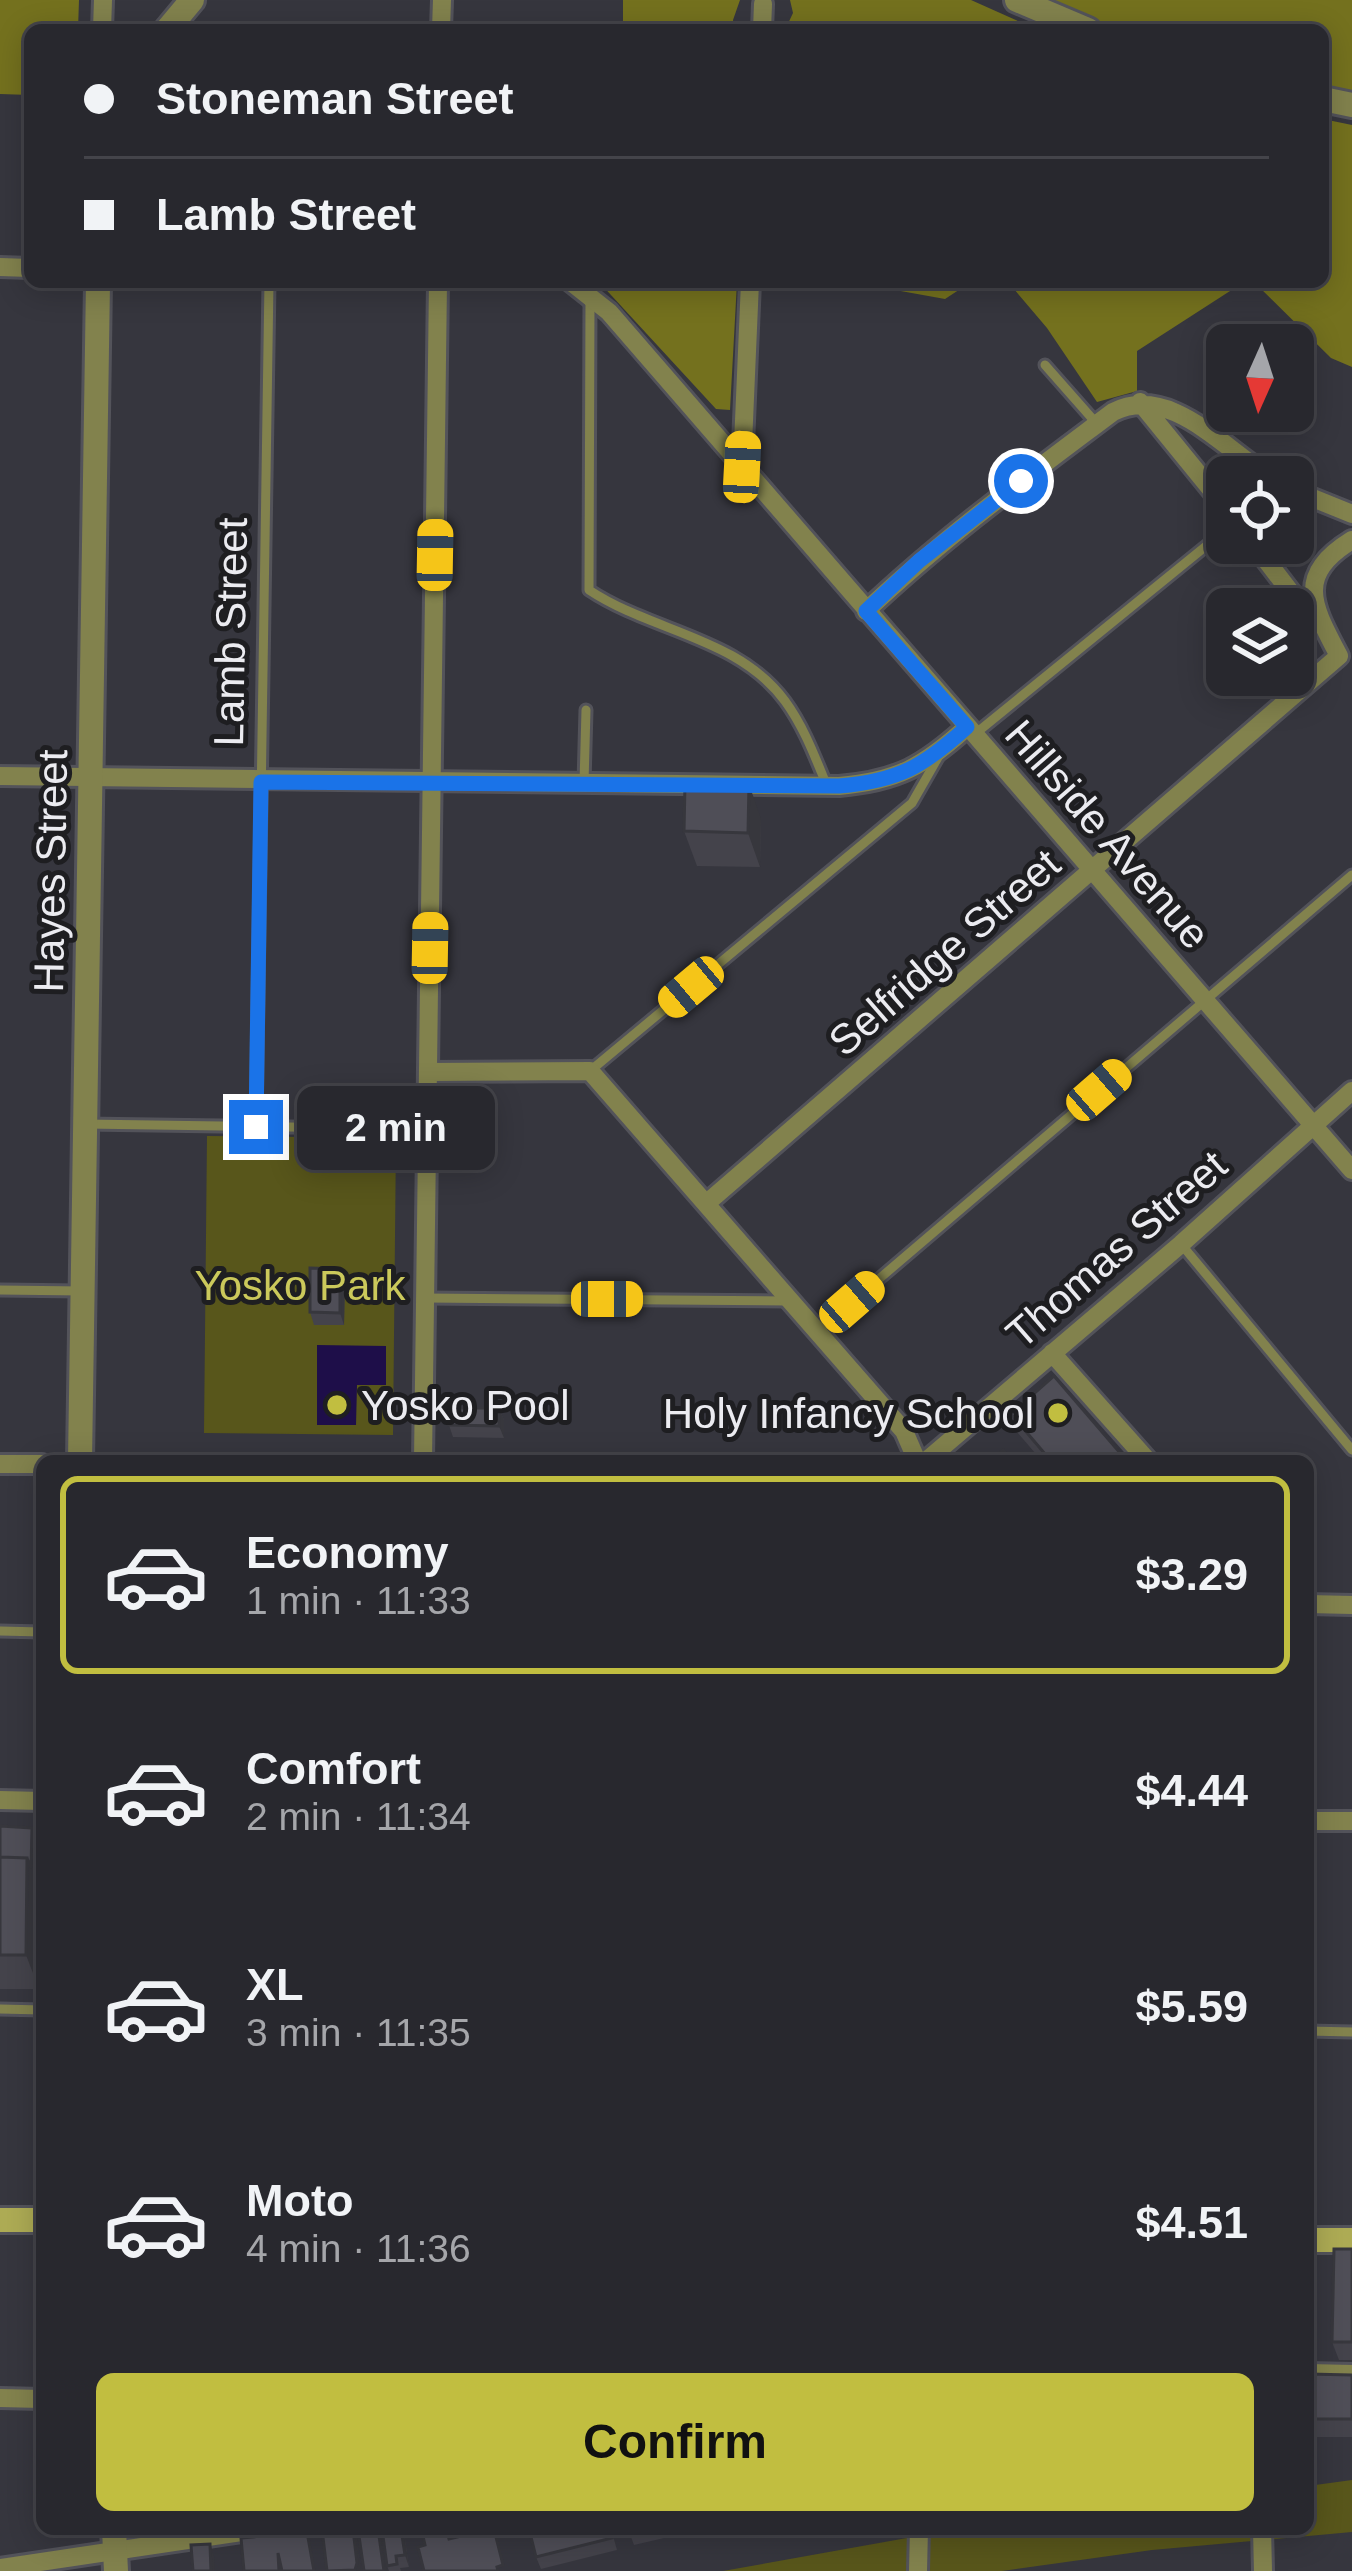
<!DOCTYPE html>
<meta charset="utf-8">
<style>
body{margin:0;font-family:Arial,sans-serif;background:#303036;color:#f1f3f6;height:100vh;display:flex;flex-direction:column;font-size:45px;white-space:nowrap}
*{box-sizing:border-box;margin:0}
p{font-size:39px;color:#a5a6aa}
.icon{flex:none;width:66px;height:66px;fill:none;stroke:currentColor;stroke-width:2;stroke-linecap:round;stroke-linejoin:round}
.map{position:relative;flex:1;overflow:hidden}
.side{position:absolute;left:36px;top:1455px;width:1278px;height:1080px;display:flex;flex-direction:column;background:#28282e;border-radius:18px;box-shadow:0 6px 30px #0003,0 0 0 3px #44444a}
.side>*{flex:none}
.hud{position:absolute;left:24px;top:24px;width:1305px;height:264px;border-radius:18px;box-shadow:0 6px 30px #0003,0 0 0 3px #44444a;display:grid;align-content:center;height:264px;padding:0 60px;background:#28282e}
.needle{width:78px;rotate:183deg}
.buttons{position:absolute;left:1206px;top:324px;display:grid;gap:24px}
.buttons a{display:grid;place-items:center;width:108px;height:108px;border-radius:18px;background:#28282e;box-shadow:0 6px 30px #0003,0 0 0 3px #44444a;font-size:60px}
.end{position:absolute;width:54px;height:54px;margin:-27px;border:15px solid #1a73e8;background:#fff;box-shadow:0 0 0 6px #fff}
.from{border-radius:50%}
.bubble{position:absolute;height:84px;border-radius:18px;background:#28282e;box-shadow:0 6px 30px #0003,0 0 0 3px #44444a;font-size:39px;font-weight:700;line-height:84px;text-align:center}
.car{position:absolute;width:36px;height:72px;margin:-36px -18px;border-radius:15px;box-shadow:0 0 9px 3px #0007;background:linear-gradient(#f5c518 24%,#345 0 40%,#f5c518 0 76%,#345 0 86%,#f5c518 0)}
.hud b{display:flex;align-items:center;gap:42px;height:114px;font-size:45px}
.hud b+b{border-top:3px solid #44444a}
.hud i{width:30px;height:30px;background:#f1f3f6}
ul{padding:21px 0 0;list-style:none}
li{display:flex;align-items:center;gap:36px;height:198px;margin:0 24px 18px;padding:0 36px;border:6px solid transparent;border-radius:18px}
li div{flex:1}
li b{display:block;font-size:45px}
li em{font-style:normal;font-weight:700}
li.active{border-color:#c1be40}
li>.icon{width:108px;height:108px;stroke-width:1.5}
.cta{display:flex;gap:24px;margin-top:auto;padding:24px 60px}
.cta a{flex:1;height:138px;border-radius:18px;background:#c1be40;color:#111;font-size:48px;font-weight:700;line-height:138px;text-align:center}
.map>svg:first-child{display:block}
</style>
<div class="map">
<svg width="1352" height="2571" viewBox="0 0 1352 2571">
<rect width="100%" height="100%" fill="#36363e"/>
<path fill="#58561b" d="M 207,1136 L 396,1138 L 393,1435 L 204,1433 Z
M 1352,2480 L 1352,2532 L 1152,2550 L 1002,2571 L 723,2571 L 957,2529 L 1308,2529 L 1308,2486 Z"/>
<path fill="#74711e" d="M 0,0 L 79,0 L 78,30 L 30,30 L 30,95 L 0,94 Z
M 623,0 L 740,0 L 733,20 L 734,30 L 623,30 Z
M 790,0 L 971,0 L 1038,30 L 785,30 L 793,13 Z
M 1049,0 L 1352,0 L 1352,93 L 1323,86 L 1323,30 L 1116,30 Z
M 1323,119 L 1352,125 L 1352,367 L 1331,358 L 1254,282 L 1323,282 Z
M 599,282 L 737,282 L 730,410 L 716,409 Z
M 896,282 L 971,282 L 945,299 L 895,290 Z
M 1008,282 L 1244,282 L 1137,351 L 1137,391 L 1097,402 L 1047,328 Z"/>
<path fill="#1e0e49" d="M 317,1345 L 386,1346 L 386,1385 L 357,1385 L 356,1425 L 317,1425 Z"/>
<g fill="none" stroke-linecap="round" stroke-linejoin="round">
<defs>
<path id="service" d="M 590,301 L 589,590 C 652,632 738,637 785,701 C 804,727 815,757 827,786
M 1045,365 L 1097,424
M 975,734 L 1227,529
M 584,783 L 586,710
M 590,1071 L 912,803 L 940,754
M 85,1124 L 427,1129
M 256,1127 L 269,282
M 1181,1244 L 1352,1450
M 0,1290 L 82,1291
M 425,1298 L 788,1301
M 818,1331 L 1352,875
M 0,1631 L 42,1632
M 0,2009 L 42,2010
M 1308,2031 L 1352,2032"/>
<path id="minor" d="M 102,30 L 103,0
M 441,30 L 442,0
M 762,30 L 763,4
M 0,267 L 30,268
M 571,282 L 609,312 L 1352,1170
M 1140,402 L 1227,509
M 742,467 L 750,282
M 1293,490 L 1352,514
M 1253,543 L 1315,624
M 866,611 C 943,538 1028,476 1113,412 C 1169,383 1224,449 1270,477
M 0,776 L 839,786 C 898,781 924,766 967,727
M 428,1072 L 590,1071 L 904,1431 L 917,1461
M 708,1202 L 1339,656 C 1313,606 1294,576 1352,540
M 1052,1353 L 1148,1461
M 423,1461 L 438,282
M 926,1461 L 1181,1244 L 1352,1091
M 0,1464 L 42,1464
M 1308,1604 L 1352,1605
M 0,1800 L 42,1801
M 1308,1821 L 1352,1821
M 1308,2373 L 1352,2374
M 0,2398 L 42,2399
M 1262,2529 L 1263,2571
M 0,2568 L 262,2529
M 918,2571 L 919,2529"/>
<path id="tertiary" d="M 1017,0 L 1088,30
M 167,30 L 192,0
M 1323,99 L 1352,105
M 80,1461 L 98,282
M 114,2529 L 116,2571"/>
<path id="secondary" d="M 0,2220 L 42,2220
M 1308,2240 L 1352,2240"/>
</defs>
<use href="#service" stroke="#53535a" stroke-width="15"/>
<use href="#minor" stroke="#53535a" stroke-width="24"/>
<use href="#tertiary" stroke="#53535a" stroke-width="30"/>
<use href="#secondary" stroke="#53535a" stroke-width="30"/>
<use href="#service" stroke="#82824d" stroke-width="9"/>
<use href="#minor" stroke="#82824d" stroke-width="18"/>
<use href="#tertiary" stroke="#82824d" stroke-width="24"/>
<use href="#secondary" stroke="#adab54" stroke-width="24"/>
</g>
<path fill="#44434b" d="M 761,819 L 760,867 L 697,866 L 684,831 Z
M 340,1269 L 345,1281 L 344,1325 L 314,1325 L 310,1312 Z
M 499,1408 L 504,1420 L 504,1438 L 453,1437 L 449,1425 Z
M 1011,1414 L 1127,1461 L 1042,1461 L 1017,1432 Z
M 0,1826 L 32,1828 L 41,1851 L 39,1989 L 0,1989 Z
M 1352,2249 L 1352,2360 L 1339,2360 L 1332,2342 Z
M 1308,2374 L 1352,2375 L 1352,2437 L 1308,2437 Z
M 611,2529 L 617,2550 L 541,2569 L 536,2557 Z
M 628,2529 L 703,2529 L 634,2545 Z
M 404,2533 L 409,2567 L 400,2568 L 401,2571 L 389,2571 L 387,2566 Z"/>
<path fill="#37373d" d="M 749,784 L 761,819 L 760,867 L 748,833 Z
M 340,1269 L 345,1281 L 344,1325 L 340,1313 Z
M 499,1408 L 504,1420 L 504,1438 L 499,1426 Z
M 32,1828 L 41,1851 L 39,1989 L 26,1955 L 27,1858 Z
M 354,2529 L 357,2538 L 361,2571 L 355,2570 Z
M 378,2529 L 382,2536 L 387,2571 L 384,2571 Z
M 401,2529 L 404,2533 L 409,2567 L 405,2555 Z
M 210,2544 L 214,2556 L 215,2571 L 211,2571 Z"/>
<path fill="#4f4e57" stroke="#37373d" stroke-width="3" d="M 685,783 L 749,784 L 748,833 L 684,831 Z
M 310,1268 L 340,1269 L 340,1313 L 310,1312 Z
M 1054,1376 L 1127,1461 L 1051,1461 L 1011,1414 Z
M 449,1408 L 499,1408 L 499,1426 L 449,1425 Z
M 1003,1450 L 1013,1461 L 990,1461 Z
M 0,1826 L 32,1828 L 31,1868 L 27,1858 L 0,1857 Z
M 0,1857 L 27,1858 L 26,1955 L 0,1955 Z
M 1334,2249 L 1352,2249 L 1352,2342 L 1332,2342 Z
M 1308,2374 L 1352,2375 L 1352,2419 L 1308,2419 Z
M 322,2529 L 353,2529 L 357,2563 L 355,2570 L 327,2571 Z
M 358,2529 L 378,2529 L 384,2571 L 364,2571 Z
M 382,2529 L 401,2529 L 405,2555 L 396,2556 L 397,2564 L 387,2566 Z
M 434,2529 L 446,2529 L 449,2539 L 461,2536 L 460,2529 L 494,2529 L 503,2565 L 497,2567 L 498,2571 L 424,2571 L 418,2547 L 425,2545 L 422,2532 Z
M 529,2529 L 610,2529 L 612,2538 L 536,2557 Z
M 307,2532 L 314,2571 L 282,2571 L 278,2553 L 279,2571 L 244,2571 L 241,2538 Z
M 210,2544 L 211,2571 L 193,2571 L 191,2545 Z"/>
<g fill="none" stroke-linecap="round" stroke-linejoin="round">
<path stroke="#1a73e8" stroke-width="15" d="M 256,1127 L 261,782 L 839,786 C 899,781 924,766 967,727 L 866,611 L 919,561 L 1021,481"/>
</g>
<g fill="#c1be40" stroke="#1e1e21" stroke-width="4.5">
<circle cx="337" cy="1405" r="12"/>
<circle cx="1058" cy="1413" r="12"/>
</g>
<g text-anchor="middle" stroke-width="10" stroke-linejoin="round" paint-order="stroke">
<g font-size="42" fill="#ebebf0" stroke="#1e1e21">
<text transform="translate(230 632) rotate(-89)" y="15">Lamb Street</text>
<text transform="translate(1108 834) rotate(49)" y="15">Hillside Avenue</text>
<text transform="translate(50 871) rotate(-89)" y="15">Hayes Street</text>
<text transform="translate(944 952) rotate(-41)" y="15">Selfridge Street</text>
<text transform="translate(1116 1249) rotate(-41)" y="15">Thomas Street</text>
</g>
<g font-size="42" fill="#cbc95b" stroke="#1e1e21">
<text x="300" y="1300">Yosko Park</text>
</g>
<g font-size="42" fill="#ebebf0" stroke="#1e1e21" text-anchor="start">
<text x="361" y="1420">Yosko Pool</text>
<text x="1034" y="1428" text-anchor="end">Holy Infancy School</text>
</g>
</g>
</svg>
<div class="buttons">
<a><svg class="needle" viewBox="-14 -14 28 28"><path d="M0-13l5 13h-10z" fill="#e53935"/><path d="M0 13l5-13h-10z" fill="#a5a6aa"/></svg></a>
<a><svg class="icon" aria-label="locate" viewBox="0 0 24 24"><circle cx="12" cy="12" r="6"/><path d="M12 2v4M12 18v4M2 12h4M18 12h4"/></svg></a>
<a><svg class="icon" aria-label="layers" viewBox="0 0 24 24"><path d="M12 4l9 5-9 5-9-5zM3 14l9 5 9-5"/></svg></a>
</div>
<i class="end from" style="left:1021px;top:481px"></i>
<i class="end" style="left:256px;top:1127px"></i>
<div class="bubble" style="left:297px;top:1086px;width:198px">2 min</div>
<i class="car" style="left:742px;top:467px;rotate:3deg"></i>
<i class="car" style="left:435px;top:555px;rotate:1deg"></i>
<i class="car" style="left:430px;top:948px;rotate:1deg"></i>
<i class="car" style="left:691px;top:987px;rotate:230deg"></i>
<i class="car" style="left:1099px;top:1090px;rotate:49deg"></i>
<i class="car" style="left:607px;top:1299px;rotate:90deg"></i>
<i class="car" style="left:852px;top:1302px;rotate:49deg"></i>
<div class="hud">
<b><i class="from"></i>Stoneman Street</b>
<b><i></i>Lamb Street</b>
</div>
<section class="side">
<ul>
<li class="active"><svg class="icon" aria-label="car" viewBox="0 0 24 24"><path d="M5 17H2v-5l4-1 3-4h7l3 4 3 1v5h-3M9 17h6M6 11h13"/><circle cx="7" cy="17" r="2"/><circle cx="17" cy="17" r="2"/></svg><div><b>Economy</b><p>1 min · 11:33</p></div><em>$3.29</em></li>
<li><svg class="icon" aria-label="car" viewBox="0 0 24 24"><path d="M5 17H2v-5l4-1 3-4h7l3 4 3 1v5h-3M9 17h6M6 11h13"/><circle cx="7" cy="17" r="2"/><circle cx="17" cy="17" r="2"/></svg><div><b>Comfort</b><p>2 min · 11:34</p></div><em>$4.44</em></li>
<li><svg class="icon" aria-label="car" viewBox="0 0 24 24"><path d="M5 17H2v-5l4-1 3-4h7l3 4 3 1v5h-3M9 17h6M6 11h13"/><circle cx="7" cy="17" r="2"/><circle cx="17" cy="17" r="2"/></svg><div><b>XL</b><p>3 min · 11:35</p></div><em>$5.59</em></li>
<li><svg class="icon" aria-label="car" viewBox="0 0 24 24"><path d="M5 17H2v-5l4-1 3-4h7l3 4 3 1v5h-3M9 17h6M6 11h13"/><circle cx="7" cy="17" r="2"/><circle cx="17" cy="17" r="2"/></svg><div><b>Moto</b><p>4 min · 11:36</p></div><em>$4.51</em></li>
</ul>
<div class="cta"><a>Confirm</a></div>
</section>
</div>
